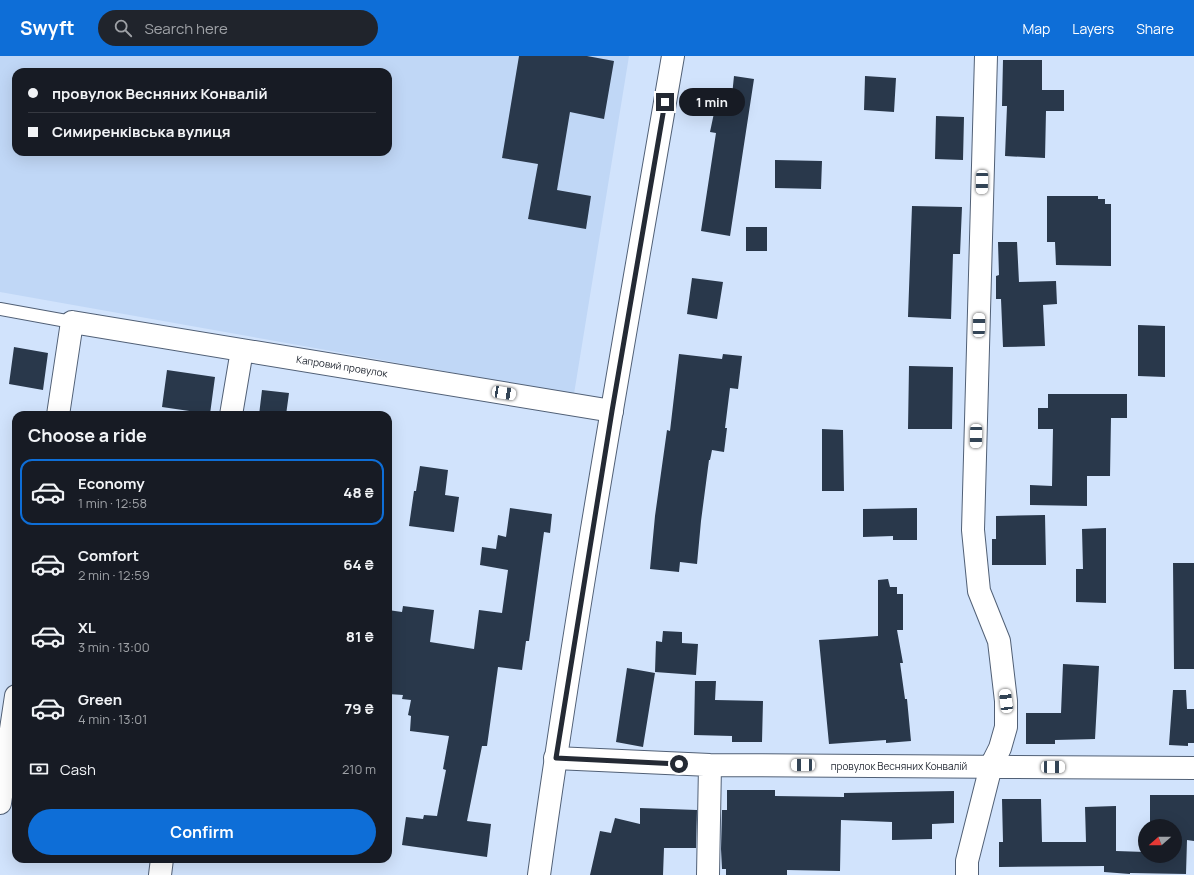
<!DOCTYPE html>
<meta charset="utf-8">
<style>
body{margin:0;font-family:Manrope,sans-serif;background:#20242c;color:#f1f3f6;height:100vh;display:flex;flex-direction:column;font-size:15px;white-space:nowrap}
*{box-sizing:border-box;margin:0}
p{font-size:13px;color:#9ea1a6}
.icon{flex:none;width:22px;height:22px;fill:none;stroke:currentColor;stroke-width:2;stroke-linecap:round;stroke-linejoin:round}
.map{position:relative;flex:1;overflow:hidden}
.details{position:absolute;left:12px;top:355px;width:380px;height:452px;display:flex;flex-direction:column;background:#171b24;border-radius:12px;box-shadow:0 4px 16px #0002}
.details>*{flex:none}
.guide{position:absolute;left:12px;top:12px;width:380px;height:88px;border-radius:12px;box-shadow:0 4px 16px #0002;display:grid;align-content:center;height:88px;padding:0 16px;background:#171b24}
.needle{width:26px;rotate:249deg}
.controls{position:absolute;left:1138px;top:763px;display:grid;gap:8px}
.controls a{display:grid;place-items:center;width:44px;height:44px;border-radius:50%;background:#171b24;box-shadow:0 4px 16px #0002;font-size:20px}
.end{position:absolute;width:18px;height:18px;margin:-9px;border:5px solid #242a34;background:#fff;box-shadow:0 0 0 2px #fff}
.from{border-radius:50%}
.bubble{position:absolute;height:28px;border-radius:14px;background:#171b24;box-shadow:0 4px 16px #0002;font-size:13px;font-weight:700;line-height:28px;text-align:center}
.car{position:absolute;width:12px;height:24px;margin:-12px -6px;border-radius:5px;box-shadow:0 0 3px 1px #0007;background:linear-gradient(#fff 24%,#345 0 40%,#fff 0 76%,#345 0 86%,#fff 0)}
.guide b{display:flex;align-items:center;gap:14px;height:38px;font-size:15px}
.guide b+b{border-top:1px solid #363941}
.guide i{width:10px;height:10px;background:#f1f3f6}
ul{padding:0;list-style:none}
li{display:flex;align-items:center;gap:12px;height:66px;margin:0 8px 6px;padding:0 8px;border:2px solid transparent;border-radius:12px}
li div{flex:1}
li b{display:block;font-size:15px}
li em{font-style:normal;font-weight:700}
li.current{border-color:#0e6ed7}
li>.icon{width:36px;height:36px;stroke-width:1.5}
h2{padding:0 16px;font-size:18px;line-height:48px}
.pay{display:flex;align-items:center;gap:10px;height:44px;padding:0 16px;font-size:15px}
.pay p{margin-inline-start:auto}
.primary-button{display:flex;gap:8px;margin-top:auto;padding:8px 16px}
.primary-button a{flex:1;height:46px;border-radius:24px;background:#0e6ed7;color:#fff;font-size:16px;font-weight:700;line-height:46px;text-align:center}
header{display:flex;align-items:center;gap:24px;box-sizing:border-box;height:56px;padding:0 20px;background:#0e6ed7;color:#fff}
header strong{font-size:19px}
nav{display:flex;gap:22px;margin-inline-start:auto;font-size:14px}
.search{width:280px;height:36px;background:#20242c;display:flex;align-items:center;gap:10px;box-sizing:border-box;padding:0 14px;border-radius:22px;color:#9ea1a6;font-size:15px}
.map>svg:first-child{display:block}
</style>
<header>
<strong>Swyft</strong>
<div class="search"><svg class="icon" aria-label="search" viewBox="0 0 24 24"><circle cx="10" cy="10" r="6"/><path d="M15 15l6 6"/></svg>Search here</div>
<nav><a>Map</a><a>Layers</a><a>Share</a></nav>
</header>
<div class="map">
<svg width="1194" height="819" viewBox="0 0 1194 819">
<rect width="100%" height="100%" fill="#d1e3fc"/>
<path fill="#c0d7f6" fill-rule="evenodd" d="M 0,0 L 629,0 L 574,338 L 0,236 ZM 16,16 L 388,16 L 388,96 L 16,96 Z"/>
<path fill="#29384b" d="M 519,0 L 587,0 L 614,5 L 604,63 L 570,56 L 557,134 L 591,140 L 586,173 L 528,163 L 538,108 L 502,102 Z
M 1003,4 L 1042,4 L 1042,34 L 1064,34 L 1064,55 L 1046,55 L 1045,102 L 1005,100 L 1007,50 L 1002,50 Z
M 734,20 L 754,23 L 730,180 L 701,175 L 716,77 L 710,76 L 714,57 L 730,59 Z
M 865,20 L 896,22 L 894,56 L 864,54 Z
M 936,60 L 964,61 L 963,104 L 935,103 Z
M 775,104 L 822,105 L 821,133 L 775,132 Z
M 1047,140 L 1098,140 L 1098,143 L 1105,143 L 1105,148 L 1111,148 L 1111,210 L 1056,209 L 1055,186 L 1047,186 Z
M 912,150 L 962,151 L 960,198 L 953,198 L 951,263 L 908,261 Z
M 746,171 L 767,171 L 767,195 L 746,195 Z
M 998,186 L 1017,186 L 1019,226 L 1056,225 L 1057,248 L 1043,249 L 1045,290 L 1003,291 L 1001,243 L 996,243 L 996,220 L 999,219 Z
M 692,222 L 723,226 L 717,263 L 687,258 Z
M 1138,269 L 1165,270 L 1165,321 L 1138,320 Z
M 14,291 L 48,297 L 43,334 L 9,328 Z
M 679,298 L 722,303 L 723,298 L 742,300 L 738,333 L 730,332 L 725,372 L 727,372 L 724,396 L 712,394 L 710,404 L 709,404 L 701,465 L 697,508 L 680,506 L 679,516 L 650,513 L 655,460 L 667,374 L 670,375 Z
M 909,310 L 953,311 L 952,373 L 908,373 Z
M 167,314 L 215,321 L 210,358 L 162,351 Z
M 262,334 L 289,337 L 286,359 L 259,359 Z
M 1048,338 L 1127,338 L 1127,362 L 1111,362 L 1110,420 L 1087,420 L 1087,450 L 1030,449 L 1030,429 L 1052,430 L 1053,373 L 1038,373 L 1038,352 L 1048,352 Z
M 822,373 L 843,374 L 844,435 L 822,435 Z
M 420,410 L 448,414 L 445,439 L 459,441 L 454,476 L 409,470 L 414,435 L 416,435 Z
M 510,452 L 552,458 L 550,477 L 544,476 L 529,585 L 526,585 L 522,614 L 498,611 L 487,690 L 482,690 L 467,765 L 491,768 L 487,801 L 402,789 L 406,761 L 423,763 L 424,759 L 437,760 L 446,714 L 443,713 L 449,680 L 410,675 L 411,660 L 408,659 L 411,644 L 402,643 L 403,639 L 388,638 L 388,554 L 402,556 L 403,550 L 434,554 L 430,586 L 474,593 L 479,554 L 502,557 L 508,514 L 480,509 L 482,491 L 496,493 L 498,479 L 506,481 Z
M 917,452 L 917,484 L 893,484 L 893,480 L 863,481 L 863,453 Z
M 1045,459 L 1046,509 L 992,509 L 992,483 L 996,483 L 996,460 Z
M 1106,472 L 1106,547 L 1076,546 L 1076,513 L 1083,513 L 1082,473 Z
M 1173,507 L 1194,507 L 1194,613 L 1174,613 Z
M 888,523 L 890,531 L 897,531 L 897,538 L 903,538 L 903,574 L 897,574 L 903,607 L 900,607 L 905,643 L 907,643 L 911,685 L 886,687 L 886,684 L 829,688 L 819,584 L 878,580 L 878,524 Z
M 663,575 L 682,576 L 682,587 L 698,588 L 696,619 L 655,616 L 656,585 L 662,586 Z
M 1063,608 L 1099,610 L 1095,683 L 1055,684 L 1055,688 L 1026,688 L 1026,657 L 1061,657 Z
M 627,612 L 655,617 L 643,691 L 616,686 Z
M 695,625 L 716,625 L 715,644 L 763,645 L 762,686 L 732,686 L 732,680 L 694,679 Z
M 1173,634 L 1186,634 L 1187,653 L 1194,653 L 1194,687 L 1188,687 L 1188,690 L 1169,689 Z
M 727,734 L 775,734 L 775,740 L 844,741 L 844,737 L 954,735 L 954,767 L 932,768 L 932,783 L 892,784 L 892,766 L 841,764 L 840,815 L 787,814 L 787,819 L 726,819 L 726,813 L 722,813 L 721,793 L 722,754 L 727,754 Z
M 1150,739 L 1194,739 L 1194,785 L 1187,784 L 1186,818 L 1130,817 L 1130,818 L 1104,816 L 1104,810 L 999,811 L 999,786 L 1003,786 L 1002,743 L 1041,743 L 1042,786 L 1086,786 L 1085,751 L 1116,750 L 1116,795 L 1145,796 L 1145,800 L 1175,800 L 1175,770 L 1150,770 Z
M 640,752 L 697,754 L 696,792 L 664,792 L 663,819 L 590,819 L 600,775 L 611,777 L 615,762 L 640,768 Z"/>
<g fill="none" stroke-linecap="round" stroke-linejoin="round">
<defs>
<path id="service" d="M 0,253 L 72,266"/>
<path id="minor" d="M 58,359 L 72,266 L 612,355
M 231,359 L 242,294
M 555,702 L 710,709 L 1194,712
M 0,747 L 16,640
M 160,819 L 162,803
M 708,819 L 710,709
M 967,819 L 967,805 L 991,710 L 1000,692 L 1006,671 L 1006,645 L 999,585 L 979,535 L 973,474 L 986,0"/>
<path id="secondary" d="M 539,819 C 577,545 626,273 673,0"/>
</defs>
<use href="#service" stroke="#516076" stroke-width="14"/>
<use href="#minor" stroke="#516076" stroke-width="24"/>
<use href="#secondary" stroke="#516076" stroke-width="24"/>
<use href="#service" stroke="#fff" stroke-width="12"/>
<use href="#minor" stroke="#fff" stroke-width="22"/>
<use href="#secondary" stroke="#fff" stroke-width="22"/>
</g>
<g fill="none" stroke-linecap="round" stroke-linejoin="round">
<path stroke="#242a34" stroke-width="5" d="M 665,46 L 612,355 L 556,702 L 679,708"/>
</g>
<g text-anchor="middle" stroke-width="4" stroke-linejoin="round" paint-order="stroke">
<g font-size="10" fill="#242a34" stroke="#fff">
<text transform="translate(342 310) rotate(9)" y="4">Капровий провулок</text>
<text x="899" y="714">провулок Весняних Конвалій</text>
</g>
</g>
</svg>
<div class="controls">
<a><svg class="needle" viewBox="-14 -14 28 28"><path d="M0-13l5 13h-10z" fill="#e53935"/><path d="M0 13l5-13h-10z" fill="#9ea1a6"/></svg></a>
</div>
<i class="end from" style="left:679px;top:708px"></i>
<i class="end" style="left:665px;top:46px"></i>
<div class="bubble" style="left:679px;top:32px;width:66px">1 min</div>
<i class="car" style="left:982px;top:126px;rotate:181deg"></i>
<i class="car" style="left:979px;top:269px;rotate:1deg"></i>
<i class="car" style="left:504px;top:337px;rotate:99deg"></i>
<i class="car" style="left:976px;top:380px;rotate:181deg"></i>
<i class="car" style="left:1006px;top:645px;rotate:353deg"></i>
<i class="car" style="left:803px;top:709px;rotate:270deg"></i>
<i class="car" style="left:1053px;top:711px;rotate:90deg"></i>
<div class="guide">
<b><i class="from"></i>провулок Весняних Конвалій</b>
<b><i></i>Симиренківська вулиця</b>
</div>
<section class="details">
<h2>Choose a ride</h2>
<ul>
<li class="current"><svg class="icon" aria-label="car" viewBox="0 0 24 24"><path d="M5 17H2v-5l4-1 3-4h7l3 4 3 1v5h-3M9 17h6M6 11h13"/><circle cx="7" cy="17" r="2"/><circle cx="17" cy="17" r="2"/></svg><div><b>Economy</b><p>1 min · 12:58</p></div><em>48 ₴</em></li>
<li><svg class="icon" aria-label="car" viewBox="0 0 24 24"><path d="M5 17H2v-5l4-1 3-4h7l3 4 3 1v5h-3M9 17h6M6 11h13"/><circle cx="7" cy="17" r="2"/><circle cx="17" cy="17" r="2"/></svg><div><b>Comfort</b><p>2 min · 12:59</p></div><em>64 ₴</em></li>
<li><svg class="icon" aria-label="car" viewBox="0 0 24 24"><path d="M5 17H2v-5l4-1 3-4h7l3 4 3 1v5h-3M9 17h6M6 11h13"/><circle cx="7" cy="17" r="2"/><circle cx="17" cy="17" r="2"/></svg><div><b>XL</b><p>3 min · 13:00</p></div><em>81 ₴</em></li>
<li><svg class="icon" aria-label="car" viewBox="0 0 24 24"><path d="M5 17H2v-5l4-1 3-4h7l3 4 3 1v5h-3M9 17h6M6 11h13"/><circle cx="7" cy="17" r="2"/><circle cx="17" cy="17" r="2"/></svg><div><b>Green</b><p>4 min · 13:01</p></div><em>79 ₴</em></li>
</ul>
<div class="pay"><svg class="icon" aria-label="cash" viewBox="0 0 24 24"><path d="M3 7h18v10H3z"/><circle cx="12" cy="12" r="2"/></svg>Cash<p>210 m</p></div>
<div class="primary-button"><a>Confirm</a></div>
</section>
</div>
